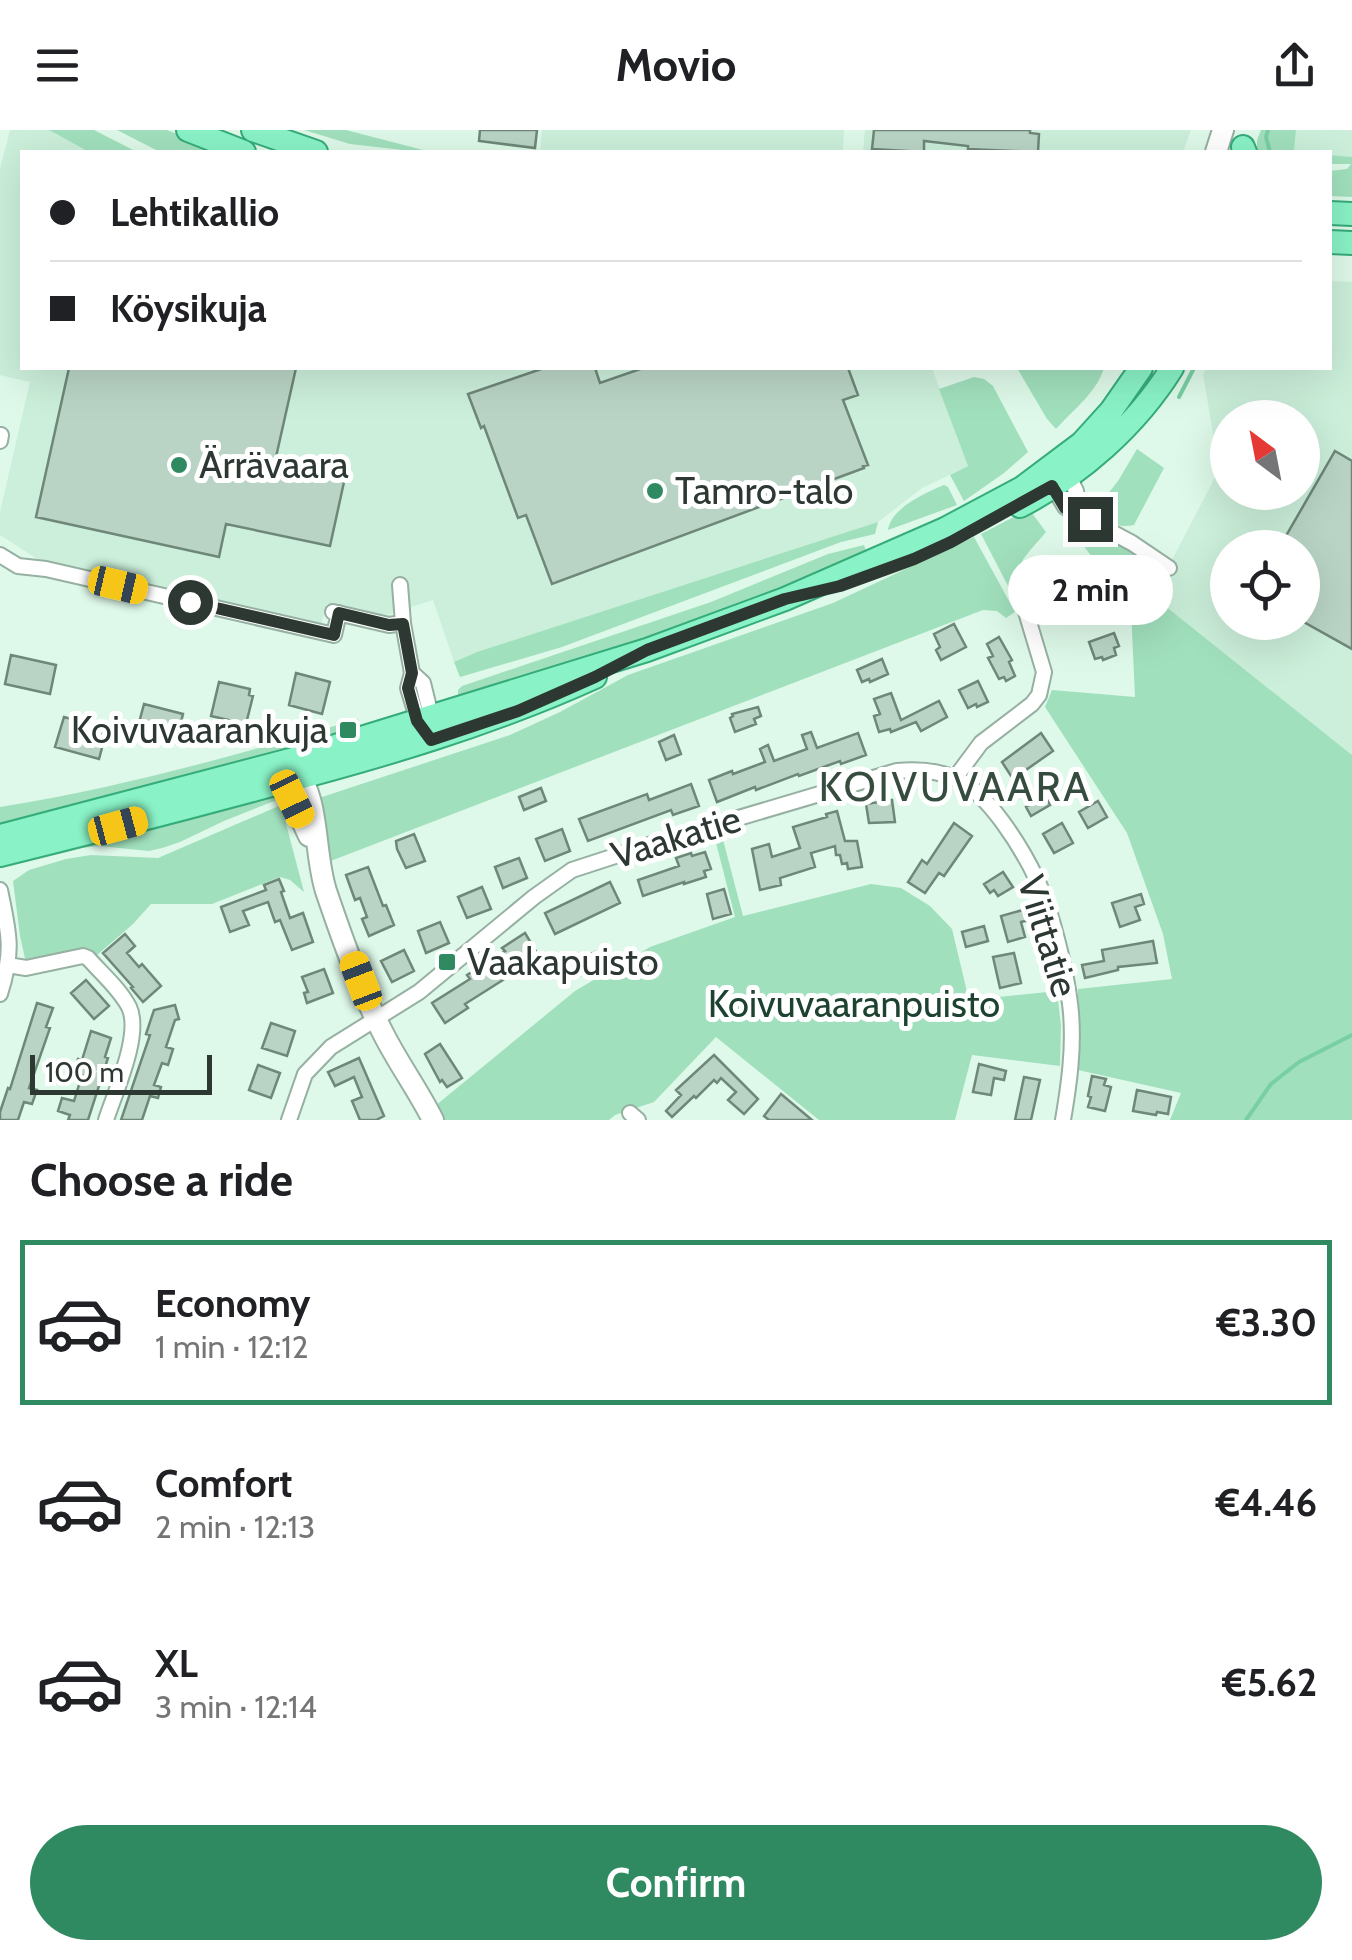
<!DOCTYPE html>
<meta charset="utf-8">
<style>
body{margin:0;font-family:Cabin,sans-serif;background:#f2f2f2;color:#202124;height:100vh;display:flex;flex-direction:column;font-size:38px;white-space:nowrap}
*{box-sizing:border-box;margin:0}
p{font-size:32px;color:#757577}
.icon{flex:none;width:55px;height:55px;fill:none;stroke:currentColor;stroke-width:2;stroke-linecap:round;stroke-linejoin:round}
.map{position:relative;height:990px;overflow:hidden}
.drawer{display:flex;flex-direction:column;background:#fff;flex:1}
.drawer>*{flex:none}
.banner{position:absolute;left:20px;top:20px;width:1312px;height:220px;border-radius:0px;box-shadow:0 10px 40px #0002;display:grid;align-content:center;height:220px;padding:0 30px;background:#fff}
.needle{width:65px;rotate:328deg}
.fabs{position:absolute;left:1210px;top:270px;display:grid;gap:20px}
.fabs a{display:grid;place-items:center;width:110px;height:110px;border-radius:50%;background:#fff;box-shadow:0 10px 40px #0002;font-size:50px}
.scale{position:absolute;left:30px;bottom:25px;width:182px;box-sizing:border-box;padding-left:10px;border:5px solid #2d3832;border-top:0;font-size:28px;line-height:35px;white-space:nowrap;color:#2d3832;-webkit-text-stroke:8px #fff;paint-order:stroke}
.end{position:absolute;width:45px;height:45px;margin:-22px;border:12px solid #2d3832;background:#fff;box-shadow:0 0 0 5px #fff}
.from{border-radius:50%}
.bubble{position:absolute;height:70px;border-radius:35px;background:#fff;box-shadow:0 10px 40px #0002;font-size:32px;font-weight:700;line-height:70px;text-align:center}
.car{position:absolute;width:30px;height:60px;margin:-30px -15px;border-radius:12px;box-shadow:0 0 8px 2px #0007;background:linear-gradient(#f5c518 24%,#345 0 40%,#f5c518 0 76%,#345 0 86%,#f5c518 0)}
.banner b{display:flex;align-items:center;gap:35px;height:95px;font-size:38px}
.banner b+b{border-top:2px solid #e0e0e0}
.banner i{width:25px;height:25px;background:#202124}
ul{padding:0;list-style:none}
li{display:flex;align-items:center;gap:30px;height:165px;margin:0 20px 15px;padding:0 10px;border:5px solid transparent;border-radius:0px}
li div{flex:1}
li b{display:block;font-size:38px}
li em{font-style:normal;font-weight:700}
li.active{border-color:#2f8a61}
li>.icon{width:90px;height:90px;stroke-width:1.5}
h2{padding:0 30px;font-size:45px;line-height:120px}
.action{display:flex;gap:20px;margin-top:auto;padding:20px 30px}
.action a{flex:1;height:115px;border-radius:60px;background:#2f8a61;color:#fff;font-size:40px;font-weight:700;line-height:115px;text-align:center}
header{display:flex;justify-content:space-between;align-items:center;height:130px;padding:0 30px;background:#fff;font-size:45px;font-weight:700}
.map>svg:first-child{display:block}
</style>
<header><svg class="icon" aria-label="menu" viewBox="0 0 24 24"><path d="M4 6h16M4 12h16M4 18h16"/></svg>Movio<svg class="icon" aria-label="share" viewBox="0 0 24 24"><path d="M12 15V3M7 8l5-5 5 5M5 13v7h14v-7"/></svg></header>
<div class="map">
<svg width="1352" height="990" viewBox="0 0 1352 990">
<rect width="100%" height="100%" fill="#def9e9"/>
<path fill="#cbefda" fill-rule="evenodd" d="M 10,0 L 49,0 L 89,22 L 22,22 L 22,238 L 932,238 L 968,336 L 922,358 L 878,392 L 477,522 L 454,532 L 433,470 L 384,486 L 327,474 L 321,495 L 42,432 L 0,405 L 0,382 L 30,252 L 0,245 L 0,39 Z
M 542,0 L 844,0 L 843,22 L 540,22 Z
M 865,0 L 1191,0 L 1183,22 L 863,22 Z
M 1296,0 L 1352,0 L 1352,27 L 1330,25 L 1330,22 L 1294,21 Z
M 1330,151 L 1352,152 L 1352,625 L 1153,466 L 1219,340 L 1203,244 L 1207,238 L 1330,238 ZM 1228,288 L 1302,288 L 1302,362 L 1228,362 ZM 1228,418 L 1302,418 L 1302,492 L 1228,492 Z"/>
<path fill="#a1e0bd" d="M 49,0 L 94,0 L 137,22 L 89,22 Z
M 117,0 L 167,0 L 220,22 L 160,22 Z
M 304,0 L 346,0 L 423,20 L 421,22 L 350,14 Z
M 1261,0 L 1296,0 L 1294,21 L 1305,22 L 1257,22 L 1257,10 Z
M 1330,25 L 1352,27 L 1352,67 L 1330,66 L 1330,41 L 1347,39 L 1351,34 L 1330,34 Z
M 1017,238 L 1104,238 C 1097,262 1073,280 1056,299 L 1047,289 Z
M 974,247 L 984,249 L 993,256 L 1028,322 L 1004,343 L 964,371 L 950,345 L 968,336 L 939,259 Z
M 1137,319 L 1164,338 L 1134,395 C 1116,399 1108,391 1095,380 L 1118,351 Z
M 944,355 L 948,357 L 957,375 L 888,400 C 891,378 925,363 944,355 Z
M 1029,379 L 1046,402 C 1020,433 1012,434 1020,476 L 1018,475 L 981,404 Z
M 878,392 L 875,404 L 841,412 L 562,517 L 460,547 L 454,532 L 477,522 Z
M 1090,400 L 1168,442 L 1154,467 L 1352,625 L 1352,990 L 1170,990 L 1181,963 L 1078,940 L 1078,859 L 1172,849 L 1163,804 L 1127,703 L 1045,577 L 1052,560 L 1135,567 L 1131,480 L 1083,415 L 1081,402 Z
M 974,407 L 1015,482 L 1006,488 L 997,481 L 983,480 L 328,732 L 319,668 L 510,605 L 560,582 L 628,545 L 833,473 Z
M 864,415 L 866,421 L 844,435 L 607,524 L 458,566 L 458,560 L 462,556 L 711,472 L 828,424 Z
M 358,589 L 359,592 L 344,597 L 335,606 L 99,673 L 0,694 L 0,677 C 124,657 238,625 358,589 Z
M 275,663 L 284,667 L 224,691 L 180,712 L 162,718 L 149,721 L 99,716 L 81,718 L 8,736 L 5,735 Z
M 281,675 L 304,762 L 290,750 L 280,747 L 212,774 L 151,774 L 133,794 L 96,826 C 78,814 47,828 26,833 L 20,806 L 13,751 L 29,740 L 66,729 L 91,725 L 158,728 Z
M 721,702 L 743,786 L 871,754 L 901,758 L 930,776 L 952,799 L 969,870 L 1057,861 L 1061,896 L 1060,936 L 972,925 L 955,990 L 819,990 L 716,907 L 654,972 L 615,985 L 609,990 L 442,990 L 435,976 L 575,861 L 650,817 L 735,787 L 714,705 Z"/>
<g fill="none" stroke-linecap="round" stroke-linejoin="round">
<path stroke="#79cfa2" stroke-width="4" d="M 1268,0 L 1266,7 L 1270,22
M 1179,267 L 1194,238
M 1246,990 L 1271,954 L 1299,932 L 1352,905"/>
</g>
<path fill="#b9d4c5" stroke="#6e8779" stroke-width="2.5" d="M 480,0 L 537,0 L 535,18 L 479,11 Z
M 874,0 L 1030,0 L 1030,3 L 1039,4 L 1038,22 L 968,19 L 968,16 L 924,11 L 924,22 L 872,19 Z
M 69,238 L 296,238 L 276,327 L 346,343 L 330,416 L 226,394 L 219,427 L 36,387 Z
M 544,238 L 595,238 L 600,253 L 643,238 L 848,238 L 858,265 L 843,270 L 868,335 L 863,336 L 864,338 L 552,454 L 526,385 L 518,388 L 484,296 L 481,298 L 468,264 Z
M 1335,321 L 1352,331 L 1352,519 L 1302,491 L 1302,418 L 1279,418 Z
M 1081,431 L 1083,434 L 1086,433 L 1092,445 L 1089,446 L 1091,451 L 1084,454 L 1096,478 L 1073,486 L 1066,472 L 1071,469 L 1060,448 L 1066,445 L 1065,438 Z
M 954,494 L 966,517 L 941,530 L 936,520 L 940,517 L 934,504 Z
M 1114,503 L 1119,516 L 1114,518 L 1116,525 L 1103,530 L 1102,527 L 1095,529 L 1089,512 Z
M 999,507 L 1012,530 L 1009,532 L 1015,546 L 1006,551 L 1004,547 L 999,549 L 988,528 L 993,526 L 987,514 Z
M 11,525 L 56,535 L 50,564 L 5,554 Z
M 882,529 L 888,544 L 870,552 L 869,549 L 862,552 L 857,540 Z
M 296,543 L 330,552 L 322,584 L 289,575 Z
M 978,551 L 988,572 L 977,577 L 976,574 L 968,578 L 959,560 Z
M 219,552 L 250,559 L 249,565 L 253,566 L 246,594 L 211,586 Z
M 891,563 L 901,590 L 939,571 L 947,587 L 921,601 L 916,592 L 891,602 L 890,599 L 879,602 L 874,586 L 880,584 L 874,569 Z
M 144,574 L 183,584 L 176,613 L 136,604 Z
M 758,577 L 761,586 L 754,589 L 756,594 L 735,602 L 730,588 L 733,586 L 732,584 Z
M 64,587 L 107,599 L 99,629 L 55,617 Z
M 811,602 L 817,618 L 858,603 L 866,625 L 841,634 L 840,631 L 799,646 L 798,644 L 756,660 L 755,657 L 717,672 L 709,650 L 732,641 L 733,644 L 765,632 L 760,619 L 768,615 L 774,631 L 807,619 L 802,605 Z
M 1041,603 L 1053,621 L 1013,649 L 1002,632 Z
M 674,605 L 681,624 L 666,630 L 659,612 Z
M 691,654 L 699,676 L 673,685 L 671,680 L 588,711 L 579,689 L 647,664 L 649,670 Z
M 541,658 L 546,671 L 524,680 L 519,667 Z
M 1041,658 L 1050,675 L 1031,686 L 1026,677 L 1029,675 L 1025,667 Z
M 892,670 L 895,692 L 869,693 L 866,674 Z
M 1098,671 L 1107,687 L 1088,698 L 1079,682 Z
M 837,681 L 845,711 L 857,711 L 862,737 L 848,739 L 847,733 L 842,734 L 840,725 L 836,725 L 835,716 L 811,723 L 815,737 L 780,748 L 781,755 L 760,760 L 752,719 L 769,714 L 772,727 L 800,718 L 793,697 L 827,687 L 826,684 Z
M 954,693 L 972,706 L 944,746 L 939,743 L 925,763 L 908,752 L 922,730 L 927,734 Z
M 1062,693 L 1073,713 L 1054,723 L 1043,704 Z
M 562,699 L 570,721 L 545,731 L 536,709 Z
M 414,704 L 425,731 L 406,738 L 397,719 L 396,711 Z
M 705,722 L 711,739 L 704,741 L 706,747 L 684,754 L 684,752 L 643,766 L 638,750 L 679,736 L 676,728 L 691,723 L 692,726 Z
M 519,728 L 527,748 L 503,758 L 495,737 Z
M 368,737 L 383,776 L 386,775 L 394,795 L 369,806 L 362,789 L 367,787 L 360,768 L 355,770 L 346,745 Z
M 1003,742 L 1013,757 L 998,766 L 994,760 L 990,763 L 984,754 Z
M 279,749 L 284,761 L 281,762 L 290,788 L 303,783 L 313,812 L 292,820 L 280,790 L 275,792 L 268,772 L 243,781 L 249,795 L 230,802 L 221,777 L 266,760 L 264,755 Z
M 610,752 L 620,773 L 555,804 L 545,783 Z
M 482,757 L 491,779 L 467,788 L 458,767 Z
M 724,759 L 731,784 L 713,789 L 707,764 Z
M 1141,764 L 1144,774 L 1135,777 L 1140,790 L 1120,797 L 1112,773 Z
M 1030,778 L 1034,789 L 1021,792 L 1025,807 L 1008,812 L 1001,786 Z
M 440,792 L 449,813 L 426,823 L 418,801 Z
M 984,796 L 988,811 L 966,817 L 962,802 Z
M 525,803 L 537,823 L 500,846 L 503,850 L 465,874 L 468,878 L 445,893 L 432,873 L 470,849 L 467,845 L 505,821 L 502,818 Z
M 125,804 L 135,816 L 127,823 L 139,837 L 142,834 L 161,856 L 143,872 L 131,858 L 133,857 L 103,823 Z
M 1153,811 L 1157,833 L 1118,837 L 1118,840 L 1085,848 L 1082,835 L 1104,831 L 1102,820 Z
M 404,820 L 414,841 L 392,852 L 381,831 Z
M 595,822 L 602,835 L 579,846 L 573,832 Z
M 1014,823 L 1021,853 L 1000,858 L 993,827 Z
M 324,839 L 333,863 L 307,873 L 304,863 L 308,862 L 302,847 Z
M 86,850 L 109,876 L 94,889 L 71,863 Z
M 37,873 L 53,878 L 46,897 L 50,898 L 29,958 L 37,960 L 32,974 L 24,972 L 18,990 L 0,990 L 0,982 L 8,958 L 10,959 Z
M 175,875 L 179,889 L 175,890 L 166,917 L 173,919 L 168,935 L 162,933 L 154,955 L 161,957 L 158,968 L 150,966 L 142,990 L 121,990 L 150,905 L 146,904 L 154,880 Z
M 271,893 L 295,901 L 287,926 L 262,918 Z
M 91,901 L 111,908 L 105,927 L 108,928 L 88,990 L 68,990 L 70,985 L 58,981 L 62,968 L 74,971 L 82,945 L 73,942 L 78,929 L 82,930 Z
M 440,914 L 462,948 L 447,957 L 442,950 L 440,952 L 425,924 Z
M 714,925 L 758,969 L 744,984 L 728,970 L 736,962 L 721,948 L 717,953 L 714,950 L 696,968 L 694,966 L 672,987 L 666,981 L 681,965 L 676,960 Z
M 359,928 L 384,986 L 376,990 L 360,990 L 352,971 L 362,967 L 354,947 L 335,956 L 328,942 Z
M 979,934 L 1006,941 L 1004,950 L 994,948 L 991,965 L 973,962 Z
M 258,935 L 280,943 L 271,968 L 249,960 Z
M 1092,946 L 1106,949 L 1104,955 L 1111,957 L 1105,981 L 1088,977 L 1091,967 L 1088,966 Z
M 1024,947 L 1040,950 L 1031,990 L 1015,990 Z
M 1137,960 L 1171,967 L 1168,984 L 1157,982 L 1156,985 L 1133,981 Z
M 781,964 L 812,990 L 769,990 L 764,986 Z"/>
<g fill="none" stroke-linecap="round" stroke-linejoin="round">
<defs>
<path id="street" d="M 0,311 L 1,305
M 1067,342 L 1076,361 L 1080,384
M 1051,353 L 1065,377 L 1132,413 L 1169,438
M 0,425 L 18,436 L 46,439 L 334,505 L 339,483
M 400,455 L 403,493 L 412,543 L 408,558 L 419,594
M 333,482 L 389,495 L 403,493
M 412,543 L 423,553 L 432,590
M 955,648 L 981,613 L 1032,574 L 1039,565 L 1044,542 L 1026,482
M 0,760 C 9,803 14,820 0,864
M 8,835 L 26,838 L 83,826 L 88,828 C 101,843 120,859 129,877 C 142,904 115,962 106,990
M 630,983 L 638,990
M 289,990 L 305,944 L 331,917 L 419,862 L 534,767 L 572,740 L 661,711 L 897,641 C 917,639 937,640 957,649 C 989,664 1022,718 1037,750 C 1052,781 1068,848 1071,883 C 1074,919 1069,955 1063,990"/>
<path id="secondary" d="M 1216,22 L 1223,0
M 289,635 C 287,662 298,682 309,706
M 294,636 C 321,671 313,720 326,761 C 342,808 360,859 383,903 C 398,933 418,960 433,990"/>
<path id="primary" d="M 188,0 L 244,22
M 253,0 L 316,22
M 1243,17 L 1245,22
M 1330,83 L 1352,84
M 1330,112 L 1352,113
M 1020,376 C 1080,345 1136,296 1172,238
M 0,706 L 290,630 L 647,520 L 785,469 L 945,399 L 1022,358 L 1082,313 L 1111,281 L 1141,238
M 0,725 C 90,703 179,680 268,656 C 379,627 489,595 595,547"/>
</defs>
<use href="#street" stroke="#96b0a1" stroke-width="18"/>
<use href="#secondary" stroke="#96b0a1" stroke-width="24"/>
<use href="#primary" stroke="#35ac7a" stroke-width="26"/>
<use href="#street" stroke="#fff" stroke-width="14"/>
<use href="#secondary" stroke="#fff" stroke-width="20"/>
<use href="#primary" stroke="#89f2c6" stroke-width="22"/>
</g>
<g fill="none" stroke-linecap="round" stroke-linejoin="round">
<path stroke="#2d3832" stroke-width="12" d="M 190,472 L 334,505 L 339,483 L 389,495 L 403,494 L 412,543 L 408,558 L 417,591 L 431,610 L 518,581 L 595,547 L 647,520 L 785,469 L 840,456 L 914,429 L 951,412 L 1052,356 L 1065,378 L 1090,389"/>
</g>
<g fill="#2f8a61" stroke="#fff" stroke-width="4">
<circle cx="179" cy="335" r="10"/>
<circle cx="655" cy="361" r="10"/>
<rect x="338" y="590" width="20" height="20" rx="5"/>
<rect x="437" y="822" width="20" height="20" rx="5"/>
</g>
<g text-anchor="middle" stroke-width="10" stroke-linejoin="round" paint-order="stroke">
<g font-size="38" fill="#2d3832" stroke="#fff" text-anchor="start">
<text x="199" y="348">Ärrävaara</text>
<text x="675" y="374">Tamro-talo</text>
<text x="328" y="613" text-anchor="end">Koivuvaarankuja</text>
<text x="467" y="845">Vaakapuisto</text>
</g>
<g font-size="38" fill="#2d3832" stroke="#fff">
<text transform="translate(676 707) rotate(-17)" y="13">Vaakatie</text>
<text transform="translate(1048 806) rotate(73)" y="13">Viittatie</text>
</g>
<g font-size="38" fill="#1d4330" stroke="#fff">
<text x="854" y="887">Koivuvaaranpuisto</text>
</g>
<g font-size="42" letter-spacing="2.5" fill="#354c3f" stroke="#fff">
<text x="955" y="671">KOIVUVAARA</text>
</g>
</g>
</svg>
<div class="fabs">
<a><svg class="needle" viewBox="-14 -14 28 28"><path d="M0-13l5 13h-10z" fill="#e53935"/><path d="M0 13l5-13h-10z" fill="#757577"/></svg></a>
<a><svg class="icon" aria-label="locate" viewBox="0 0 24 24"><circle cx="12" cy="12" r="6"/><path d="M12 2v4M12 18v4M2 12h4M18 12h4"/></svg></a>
</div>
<div class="scale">100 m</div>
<i class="end from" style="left:190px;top:472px"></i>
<i class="end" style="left:1090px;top:389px"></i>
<div class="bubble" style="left:1008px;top:425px;width:165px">2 min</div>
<i class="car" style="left:118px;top:455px;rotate:103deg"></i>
<i class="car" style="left:292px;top:669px;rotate:154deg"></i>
<i class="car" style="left:118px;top:696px;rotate:75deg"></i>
<i class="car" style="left:361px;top:851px;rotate:339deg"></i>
<div class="banner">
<b><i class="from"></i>Lehtikallio</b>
<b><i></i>Köysikuja</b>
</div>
</div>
<section class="drawer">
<h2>Choose a ride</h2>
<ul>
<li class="active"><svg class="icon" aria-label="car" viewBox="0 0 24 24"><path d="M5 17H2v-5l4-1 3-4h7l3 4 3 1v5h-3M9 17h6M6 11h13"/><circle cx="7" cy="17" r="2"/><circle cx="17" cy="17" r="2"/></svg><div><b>Economy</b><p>1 min · 12:12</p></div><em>€3.30</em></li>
<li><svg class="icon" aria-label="car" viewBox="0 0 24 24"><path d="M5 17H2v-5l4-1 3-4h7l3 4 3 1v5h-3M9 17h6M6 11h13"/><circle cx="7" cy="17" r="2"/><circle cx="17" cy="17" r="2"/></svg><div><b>Comfort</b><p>2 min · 12:13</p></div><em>€4.46</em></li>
<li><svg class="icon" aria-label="car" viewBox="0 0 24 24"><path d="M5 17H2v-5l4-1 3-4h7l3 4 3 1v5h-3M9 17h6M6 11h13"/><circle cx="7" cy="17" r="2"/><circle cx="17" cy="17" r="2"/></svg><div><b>XL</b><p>3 min · 12:14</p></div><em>€5.62</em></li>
</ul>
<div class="action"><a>Confirm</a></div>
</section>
